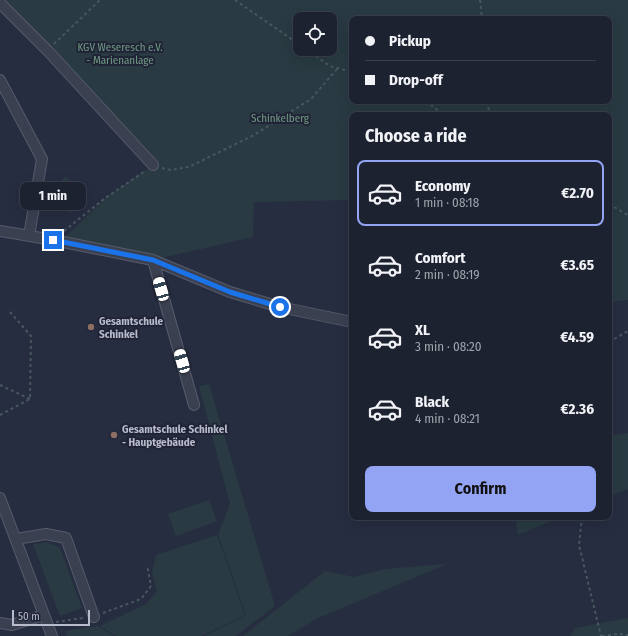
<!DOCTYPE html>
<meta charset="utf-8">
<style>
body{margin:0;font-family:"Fira Sans Condensed",sans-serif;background:#252a39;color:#f1f3f6;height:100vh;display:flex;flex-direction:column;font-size:15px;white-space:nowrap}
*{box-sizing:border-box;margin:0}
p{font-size:13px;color:#a0a4ab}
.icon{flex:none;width:22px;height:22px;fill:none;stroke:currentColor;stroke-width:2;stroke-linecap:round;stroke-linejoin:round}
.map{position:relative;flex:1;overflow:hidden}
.details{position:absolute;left:349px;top:112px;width:263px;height:408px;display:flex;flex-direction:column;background:#1d2231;border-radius:8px;box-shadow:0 4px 16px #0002,0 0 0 1px #3b3f4d}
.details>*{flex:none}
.guide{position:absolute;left:349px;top:16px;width:263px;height:88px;border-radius:8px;box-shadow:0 4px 16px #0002,0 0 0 1px #3b3f4d;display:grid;align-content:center;height:88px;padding:0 16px;background:#1d2231}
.fabs{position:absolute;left:293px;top:12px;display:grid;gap:8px}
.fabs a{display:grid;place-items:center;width:44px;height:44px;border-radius:8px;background:#1d2231;box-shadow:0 4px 16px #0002,0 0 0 1px #3b3f4d;font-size:20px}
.scale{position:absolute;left:12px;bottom:10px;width:78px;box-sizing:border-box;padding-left:4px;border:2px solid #b8bbcb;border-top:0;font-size:11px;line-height:14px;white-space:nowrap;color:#b8bbcb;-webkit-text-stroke:3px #202436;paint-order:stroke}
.end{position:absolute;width:18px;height:18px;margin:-9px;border:5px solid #1a73e8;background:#fff;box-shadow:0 0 0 2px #fff}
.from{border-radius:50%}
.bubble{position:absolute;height:28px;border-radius:8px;background:#1d2231;box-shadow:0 4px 16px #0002,0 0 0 1px #3b3f4d;font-size:13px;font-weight:700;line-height:28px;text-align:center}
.car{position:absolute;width:12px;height:24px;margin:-12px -6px;border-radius:5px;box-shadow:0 0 3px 1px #0007;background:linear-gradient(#fff 24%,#345 0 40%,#fff 0 76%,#345 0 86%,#fff 0)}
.guide b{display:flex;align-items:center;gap:14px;height:38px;font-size:15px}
.guide b+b{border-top:1px solid #3b3f4d}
.guide i{width:10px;height:10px;background:#f1f3f6}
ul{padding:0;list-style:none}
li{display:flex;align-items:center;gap:12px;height:66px;margin:0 8px 6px;padding:0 8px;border:2px solid transparent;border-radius:8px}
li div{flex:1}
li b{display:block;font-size:15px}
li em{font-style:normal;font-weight:700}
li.current{border-color:#93a4f5}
li>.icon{width:36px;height:36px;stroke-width:1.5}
h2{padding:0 16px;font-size:18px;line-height:48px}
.cta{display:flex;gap:8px;margin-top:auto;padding:8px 16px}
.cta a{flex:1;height:46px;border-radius:8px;background:#93a4f5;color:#111;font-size:16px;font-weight:700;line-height:46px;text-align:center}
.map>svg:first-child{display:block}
</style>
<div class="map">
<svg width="628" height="636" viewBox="0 0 628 636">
<rect width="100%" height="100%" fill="#272d41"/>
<path fill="#293a42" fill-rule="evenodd" d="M 3,0 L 628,0 L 628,300 L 609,302 L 609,115 L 352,115 L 352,200 L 254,202 L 253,237 L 153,260 L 58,244 L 104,199 L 153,165 ZM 300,19 L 330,19 L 330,49 L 300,49 ZM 352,19 L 609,19 L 609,101 L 352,101 Z
M 66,176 L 86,199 L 70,213 L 50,190 Z
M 209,384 L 275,606 L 236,636 L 204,636 L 246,615 L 218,535 L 230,504 L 199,386 Z
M 628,433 L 628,489 L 609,497 L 609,436 Z
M 209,500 L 217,521 L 176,536 L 168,514 Z
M 515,517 L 561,517 L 518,535 Z
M 217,535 L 245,615 L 201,636 L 116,636 L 100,626 L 146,604 L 157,591 L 152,573 L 156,555 Z
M 47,542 L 60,548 L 82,608 L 60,616 L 33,544 Z
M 447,564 L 316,619 L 288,636 L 243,636 L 325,571 L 354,577 L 386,569 Z
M 628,618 L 628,636 L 570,636 L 575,628 Z
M 98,626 L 114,636 L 67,636 L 65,631 Z"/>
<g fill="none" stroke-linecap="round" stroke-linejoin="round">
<defs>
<path id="minor" d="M 0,3 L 48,51 L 153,165
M 0,80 L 42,159 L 29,236
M 0,231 L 53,240 L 153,260 L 230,292 L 280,307 L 352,322
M 153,260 L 194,405
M 0,498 L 52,636
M 16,539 L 46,534 L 66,538 L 94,617
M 0,623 L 12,625 L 44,615"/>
</defs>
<use href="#minor" stroke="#565b6b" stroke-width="12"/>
<path stroke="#47575f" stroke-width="2" stroke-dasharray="3 3" stroke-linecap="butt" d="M 235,0 L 300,45
M 480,0 L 482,19
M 54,44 L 100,0
M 306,49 L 330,66 L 352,72
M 426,101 L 444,115
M 488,101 L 489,115
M 162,168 L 171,170 L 189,167 L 254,135 L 311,99 L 338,68
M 609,204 L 628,215
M 64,231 L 104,199 L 145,171
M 609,342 L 628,331
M 0,385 L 30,399
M 0,415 L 30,399 L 31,336 L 10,312
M 582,517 L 579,545 L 601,636
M 103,613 L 141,599 L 151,586 L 147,565
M 56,622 L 83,618
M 602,636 L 619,634 L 628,635"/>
<use href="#minor" stroke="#3b4051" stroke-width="10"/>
</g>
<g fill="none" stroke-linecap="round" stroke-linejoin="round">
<path stroke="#1a73e8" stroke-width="5" d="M 53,240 L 153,260 L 230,292 L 280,307"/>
</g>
<g fill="#8d6e63" stroke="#202436" stroke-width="1.5">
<circle cx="91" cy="327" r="4"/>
<circle cx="114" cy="435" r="4"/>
</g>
<g text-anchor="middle" stroke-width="4" stroke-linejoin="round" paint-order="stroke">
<g font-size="11" fill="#709b83" stroke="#202436">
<text x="120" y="51">KGV Weseresch e.V.<tspan x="120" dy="13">- Marienanlage</tspan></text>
<text x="280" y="122">Schinkelberg</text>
</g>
<g font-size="11" font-weight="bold" fill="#b8bbcb" stroke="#202436" text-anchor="start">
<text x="99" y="325">Gesamtschule<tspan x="99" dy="13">Schinkel</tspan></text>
<text x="122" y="433">Gesamtschule Schinkel<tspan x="122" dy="13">- Hauptgebäude</tspan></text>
</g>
</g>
</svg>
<div class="fabs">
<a><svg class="icon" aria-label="locate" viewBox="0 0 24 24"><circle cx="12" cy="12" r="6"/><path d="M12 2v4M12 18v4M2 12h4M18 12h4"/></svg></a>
</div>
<div class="scale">50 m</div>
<i class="end from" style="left:280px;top:307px"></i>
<i class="end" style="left:53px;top:240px"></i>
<div class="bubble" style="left:20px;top:182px;width:66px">1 min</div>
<i class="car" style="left:161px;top:289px;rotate:344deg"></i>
<i class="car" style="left:182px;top:361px;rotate:344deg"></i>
<div class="guide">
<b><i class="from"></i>Pickup</b>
<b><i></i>Drop-off</b>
</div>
<section class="details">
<h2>Choose a ride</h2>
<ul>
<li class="current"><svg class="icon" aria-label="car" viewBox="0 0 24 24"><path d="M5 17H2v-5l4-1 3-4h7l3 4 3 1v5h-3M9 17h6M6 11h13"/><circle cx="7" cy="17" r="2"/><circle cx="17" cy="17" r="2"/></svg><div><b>Economy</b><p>1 min · 08:18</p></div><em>€2.70</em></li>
<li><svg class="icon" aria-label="car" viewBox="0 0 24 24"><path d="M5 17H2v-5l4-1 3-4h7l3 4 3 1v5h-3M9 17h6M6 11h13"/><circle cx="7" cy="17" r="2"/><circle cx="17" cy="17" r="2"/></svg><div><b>Comfort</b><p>2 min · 08:19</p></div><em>€3.65</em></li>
<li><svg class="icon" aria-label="car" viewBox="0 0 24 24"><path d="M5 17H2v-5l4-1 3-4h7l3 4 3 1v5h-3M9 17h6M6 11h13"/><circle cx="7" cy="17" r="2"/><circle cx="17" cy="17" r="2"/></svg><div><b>XL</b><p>3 min · 08:20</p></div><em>€4.59</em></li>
<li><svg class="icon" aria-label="car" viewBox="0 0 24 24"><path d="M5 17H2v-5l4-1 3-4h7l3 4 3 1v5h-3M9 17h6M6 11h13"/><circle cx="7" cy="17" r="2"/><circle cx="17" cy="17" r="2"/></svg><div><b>Black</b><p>4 min · 08:21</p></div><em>€2.36</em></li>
</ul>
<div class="cta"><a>Confirm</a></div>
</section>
</div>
